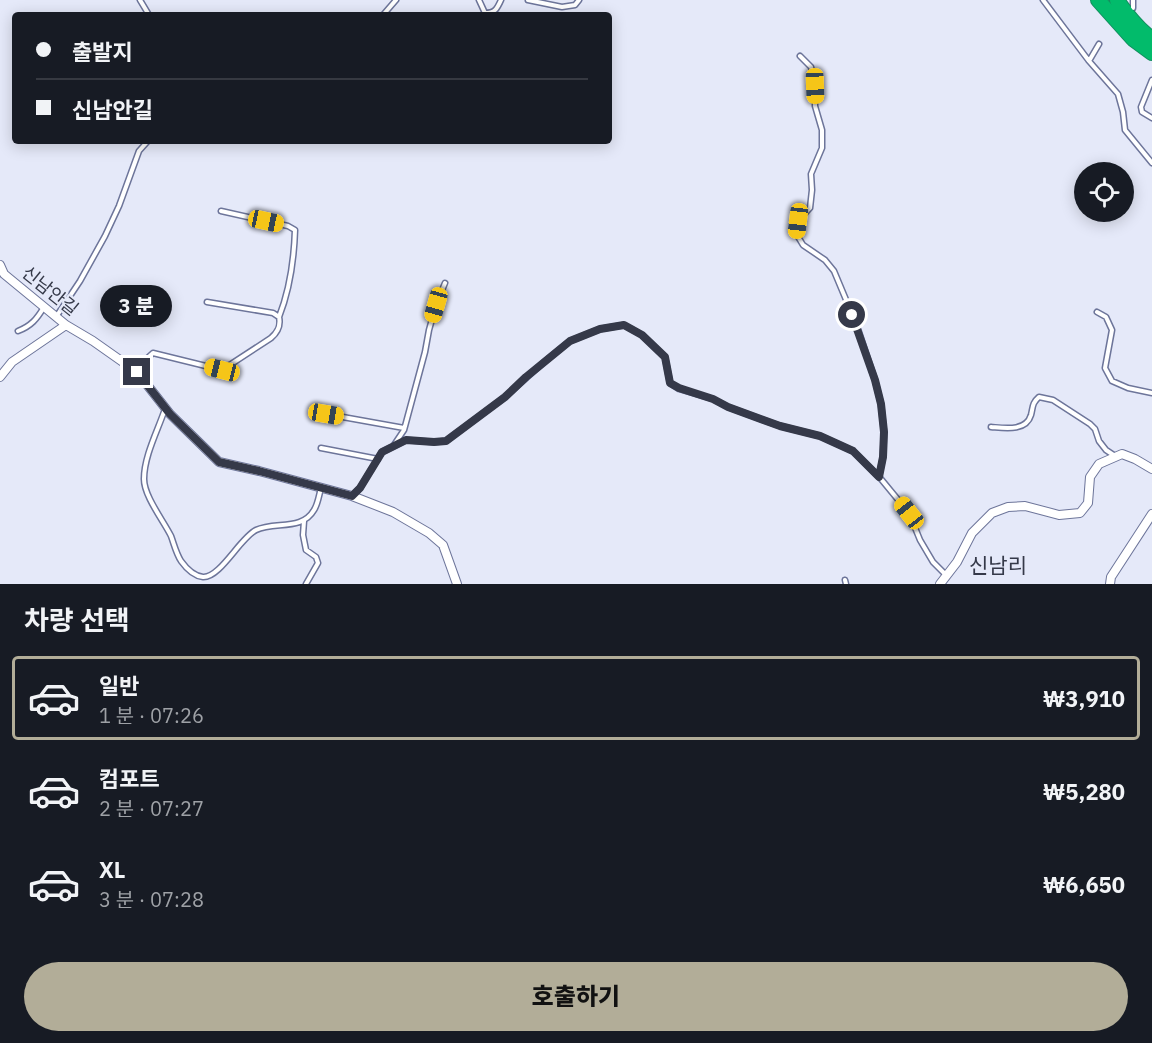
<!DOCTYPE html>
<html lang="ko">
<meta charset="utf-8">
<style>
body{margin:0;font-family:"IBM Plex Sans","Noto Sans KR",sans-serif;background:#242831;color:#f1f3f6;height:100vh;display:flex;flex-direction:column;font-size:22px;white-space:nowrap}
*{box-sizing:border-box;margin:0}
p{font-size:20px;color:#9ea1a6}
.icon{flex:none;width:33px;height:33px;fill:none;stroke:currentColor;stroke-width:2;stroke-linecap:round;stroke-linejoin:round}
.map{position:relative;height:584px;overflow:hidden}
.side{display:flex;flex-direction:column;background:#171b24;flex:1}
.side>*{flex:none}
.hud{position:absolute;left:12px;top:12px;width:600px;height:132px;border-radius:6px;box-shadow:0 3px 15px #0003;display:grid;align-content:center;height:132px;padding:0 24px;background:#171b24}
.controls{position:absolute;left:1074px;top:162px;display:grid;gap:12px}
.controls a{display:grid;place-items:center;width:60px;height:60px;border-radius:50%;background:#171b24;box-shadow:0 3px 15px #0003;font-size:30px}
.end{position:absolute;width:27px;height:27px;margin:-14px;border:8px solid #353949;background:#fff;box-shadow:0 0 0 3px #fff}
.from{border-radius:50%}
.bubble{position:absolute;height:42px;border-radius:21px;background:#171b24;box-shadow:0 3px 15px #0003;font-size:20px;font-weight:800;line-height:42px;text-align:center}
.car{position:absolute;width:18px;height:36px;margin:-18px -9px;border-radius:8px;box-shadow:0 0 4px 2px #0007;background:linear-gradient(#f5c518 24%,#345 0 40%,#f5c518 0 76%,#345 0 86%,#f5c518 0)}
.hud b{display:flex;align-items:center;gap:21px;height:57px;font-size:22px}
.hud b+b{border-top:2px solid #363941}
.hud i{width:15px;height:15px;background:#f1f3f6}
ul{padding:0;list-style:none}
li{display:flex;align-items:center;gap:18px;height:84px;margin:0 12px 9px;padding:0 12px;border:3px solid transparent;border-radius:6px}
li div{flex:1}
li b{display:block;font-size:22px}
li em{font-style:normal;font-weight:800}
li.active{border-color:#b2ad98}
li>.icon{width:54px;height:54px;stroke-width:1.5}
h2{padding:0 24px;font-size:27px;line-height:72px}
.button{display:flex;gap:12px;margin-top:auto;padding:12px 24px}
.button a{flex:1;height:69px;border-radius:36px;background:#b2ad98;color:#111;font-size:24px;font-weight:800;line-height:69px;text-align:center}
.map>svg:first-child{display:block}
</style>
<div class="map">
<svg width="1152" height="584" viewBox="0 0 1152 584">
<rect width="100%" height="100%" fill="#e5e9f9"/>
<g fill="none" stroke-linecap="round" stroke-linejoin="round">
<defs>
<path id="lane" d="M 140,0 L 149,15
M 479,0 L 485,13
M 528,0 L 562,7 L 575,5 L 579,0
M 1043,0 L 1089,61 L 1118,94 L 1123,112 L 1125,130 L 1152,163
M 1133,8 L 1133,0
M 485,13 C 495,13 497,9 501,0
M 383,15 L 396,0
M 800,56 L 811,67 L 815,86 L 815,106 L 822,130 L 822,148 L 811,174 L 812,190 L 810,208 L 798,221 L 797,235 L 803,245 L 825,260 L 834,271 L 857,326 L 875,380 L 881,404 L 884,432 L 883,457 L 879,476
M 1089,61 L 1099,44
M 1152,80 L 1141,107 L 1142,112 L 1152,118
M 221,211 L 288,226 L 295,230 C 294,260 290,289 279,317
M 1097,312 L 1106,317 L 1112,330 L 1105,368 L 1112,381 L 1128,388 L 1152,393
M 56,317 L 80,281 L 105,236 L 119,206 L 139,151 L 148,141
M 18,331 C 31,326 37,319 44,307
M 133,368 L 142,363 L 153,353 L 222,370 L 271,338 C 278,332 281,326 279,317 L 273,313 L 207,302
M 165,409 C 158,430 144,456 144,479 C 144,496 163,520 171,536 C 174,544 176,553 181,561 C 186,568 194,576 203,577 C 220,578 240,538 256,530 C 275,521 302,531 314,510 C 318,504 319,495 321,488
M 326,414 L 404,428
M 991,427 C 1004,428 1026,432 1031,415 C 1033,407 1032,403 1039,397 L 1053,400 L 1090,424 L 1095,429 L 1099,441 L 1106,450 L 1115,456
M 394,445 L 404,430 L 425,352 L 429,330 L 436,305 L 445,283
M 321,448 L 378,459
M 353,495 L 360,488 L 382,452 L 406,440 L 434,442 L 446,441 L 505,397 L 543,363 L 570,341 L 600,329 L 624,325 L 642,335 L 665,357 L 670,383 L 679,389 L 713,399 L 728,407 L 780,426 L 820,436 L 853,451 L 881,479 L 909,513 L 920,540 L 933,562 L 946,575
M 304,521 L 303,535 L 306,550 L 316,557 L 318,563 L 306,584
M 845,580 L 846,584"/>
<path id="street" d="M 0,265 L 4,274 L 66,325 L 93,341 L 137,372 L 170,414 L 219,462 L 259,471 L 352,496 L 393,512 L 429,533 L 443,545 L 457,584
M 0,377 L 12,362 L 66,325
M 940,584 L 957,562 L 972,533 L 992,513 L 1008,507 L 1025,506 L 1059,515 L 1080,513 L 1088,503 L 1090,477 L 1099,464 L 1122,454 L 1135,459 L 1152,469
M 1110,584 L 1111,577 L 1152,514"/>
<path id="highway" d="M 1098,0 L 1133,39 L 1152,53
M 1117,0 C 1127,15 1137,28 1152,39"/>
</defs>
<use href="#lane" stroke="#6d759a" stroke-width="7"/>
<use href="#street" stroke="#6d759a" stroke-width="10"/>
<use href="#highway" stroke="#148e5f" stroke-width="16"/>
<use href="#lane" stroke="#fff" stroke-width="4"/>
<use href="#street" stroke="#fff" stroke-width="8"/>
<use href="#highway" stroke="#02bb6b" stroke-width="14"/>
</g>
<g fill="none" stroke-linecap="round" stroke-linejoin="round">
<path stroke="#353949" stroke-width="8" d="M 137,372 L 170,414 L 219,462 L 259,471 L 352,496 L 360,488 L 382,452 L 406,440 L 434,442 L 446,441 L 505,397 L 526,377 L 570,341 L 600,329 L 624,325 L 642,335 L 665,357 L 670,383 L 679,388 L 713,399 L 728,407 L 780,426 L 820,436 L 853,451 L 879,477 L 883,457 L 884,432 L 881,404 L 875,380 L 852,315"/>
</g>
<g text-anchor="middle" stroke-width="4.5" stroke-linejoin="round" paint-order="stroke">
<g font-size="18" fill="#353949" stroke="#e5e9f9">
<text transform="translate(50 291) rotate(39)" y="6">신남안길</text>
</g>
<g font-size="21" fill="#353949" stroke="#e5e9f9">
<text x="998" y="573">신남리</text>
</g>
</g>
</svg>
<div class="controls">
<a><svg class="icon" aria-label="locate" viewBox="0 0 24 24"><circle cx="12" cy="12" r="6"/><path d="M12 2v4M12 18v4M2 12h4M18 12h4"/></svg></a>
</div>
<i class="end from" style="left:852px;top:315px"></i>
<i class="end" style="left:137px;top:372px"></i>
<div class="bubble" style="left:100px;top:285px;width:72px">3 분</div>
<i class="car" style="left:815px;top:86px;rotate:178deg"></i>
<i class="car" style="left:266px;top:221px;rotate:102deg"></i>
<i class="car" style="left:798px;top:221px;rotate:187deg"></i>
<i class="car" style="left:436px;top:305px;rotate:196deg"></i>
<i class="car" style="left:222px;top:370px;rotate:284deg"></i>
<i class="car" style="left:326px;top:414px;rotate:100deg"></i>
<i class="car" style="left:909px;top:513px;rotate:322deg"></i>
<div class="hud">
<b><i class="from"></i>출발지</b>
<b><i></i>신남안길</b>
</div>
</div>
<section class="side">
<h2>차량 선택</h2>
<ul>
<li class="active"><svg class="icon" aria-label="car" viewBox="0 0 24 24"><path d="M5 17H2v-5l4-1 3-4h7l3 4 3 1v5h-3M9 17h6M6 11h13"/><circle cx="7" cy="17" r="2"/><circle cx="17" cy="17" r="2"/></svg><div><b>일반</b><p>1 분 · 07:26</p></div><em>₩3,910</em></li>
<li><svg class="icon" aria-label="car" viewBox="0 0 24 24"><path d="M5 17H2v-5l4-1 3-4h7l3 4 3 1v5h-3M9 17h6M6 11h13"/><circle cx="7" cy="17" r="2"/><circle cx="17" cy="17" r="2"/></svg><div><b>컴포트</b><p>2 분 · 07:27</p></div><em>₩5,280</em></li>
<li><svg class="icon" aria-label="car" viewBox="0 0 24 24"><path d="M5 17H2v-5l4-1 3-4h7l3 4 3 1v5h-3M9 17h6M6 11h13"/><circle cx="7" cy="17" r="2"/><circle cx="17" cy="17" r="2"/></svg><div><b>XL</b><p>3 분 · 07:28</p></div><em>₩6,650</em></li>
</ul>
<div class="button"><a>호출하기</a></div>
</section>
